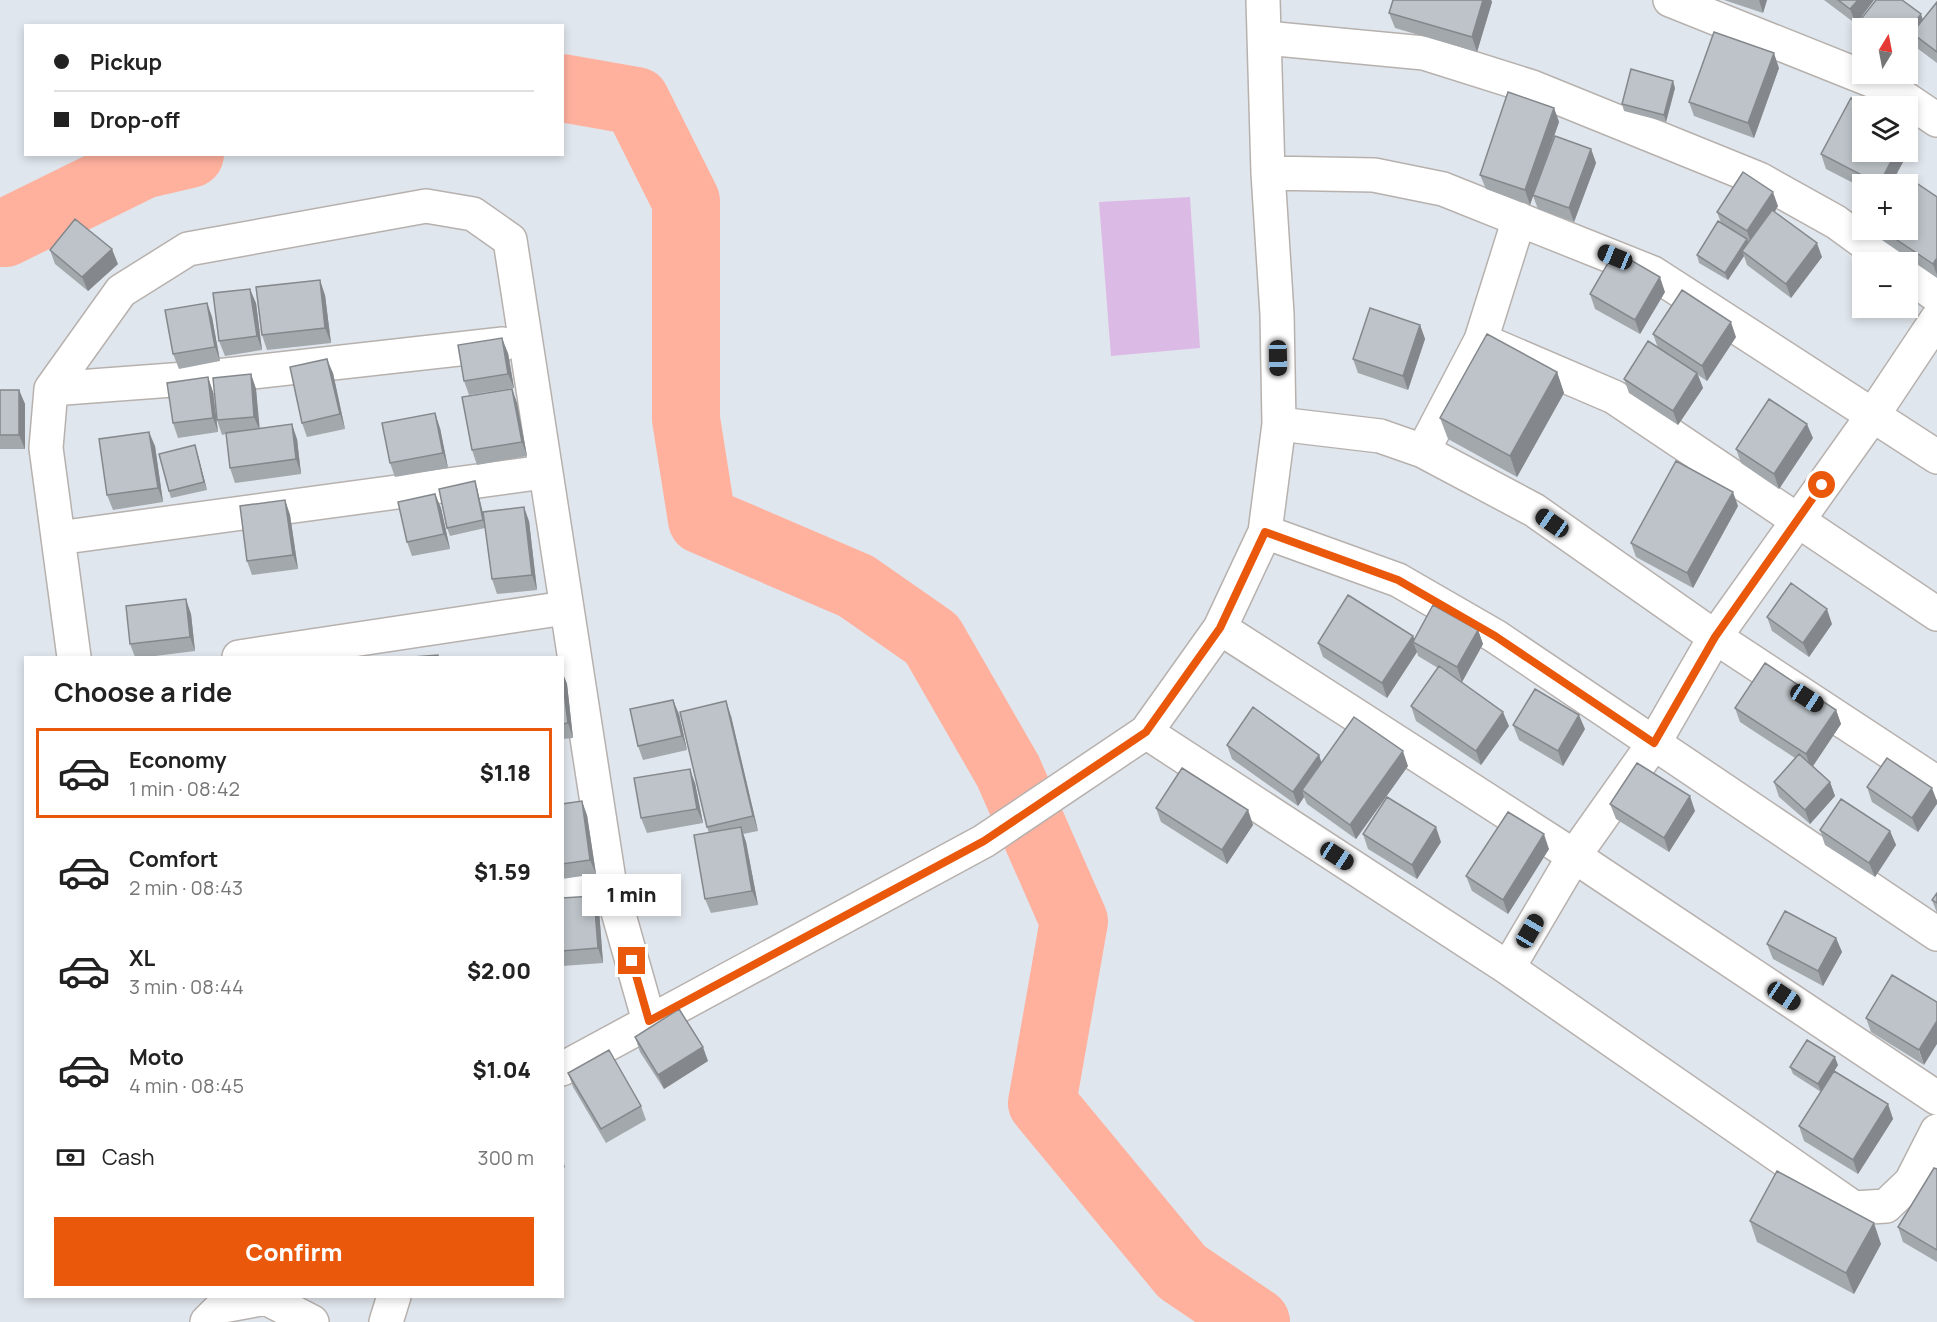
<!DOCTYPE html>
<meta charset="utf-8">
<style>
body{margin:0;font-family:Manrope,sans-serif;background:#f6f6f6;color:#222;height:100vh;display:flex;flex-direction:column;font-size:22px;white-space:nowrap}
*{box-sizing:border-box;margin:0}
p{font-size:20px;color:#767676}
.icon{flex:none;width:33px;height:33px;fill:none;stroke:currentColor;stroke-width:2;stroke-linecap:round;stroke-linejoin:round}
.map{position:relative;flex:1;overflow:hidden}
.panel{position:absolute;left:24px;top:656px;width:540px;height:642px;display:flex;flex-direction:column;background:#fff;border-radius:0px;box-shadow:0 3px 9px #0003}
.panel>*{flex:none}
.guide{position:absolute;left:24px;top:24px;width:540px;height:132px;border-radius:0px;box-shadow:0 3px 9px #0003;display:grid;align-content:center;height:132px;padding:0 30px;background:#fff}
.needle{width:39px;rotate:10deg}
.fabs{position:absolute;left:1852px;top:18px;display:grid;gap:12px}
.fabs a{display:grid;place-items:center;width:66px;height:66px;border-radius:0px;background:#fff;box-shadow:0 3px 9px #0003;font-size:30px}
.end{position:absolute;width:27px;height:27px;margin:-14px;border:8px solid #ea580c;background:#fff;box-shadow:0 0 0 3px #fff}
.from{border-radius:50%}
.bubble{position:absolute;height:42px;border-radius:0px;background:#fff;box-shadow:0 3px 9px #0003;font-size:20px;font-weight:800;line-height:42px;text-align:center}
.car{position:absolute;width:18px;height:36px;margin:-18px -9px;border-radius:8px;box-shadow:0 0 4px 2px #0007;background:linear-gradient(#222 24%,#8ab4d8 0 40%,#222 0 76%,#8ab4d8 0 86%,#222 0)}
.guide b{display:flex;align-items:center;gap:21px;height:57px;font-size:22px}
.guide b+b{border-top:2px solid #e0e0e0}
.guide i{width:15px;height:15px;background:#222}
ul{padding:0;list-style:none}
li{display:flex;align-items:center;gap:18px;height:90px;margin:0 12px 9px;padding:0 18px;border:3px solid transparent;border-radius:0px}
li div{flex:1}
li b{display:block;font-size:22px}
li em{font-style:normal;font-weight:800}
li.active{border-color:#ea580c}
li>.icon{width:54px;height:54px;stroke-width:1.5}
h2{padding:0 30px;font-size:27px;line-height:72px}
.pay{display:flex;align-items:center;gap:15px;height:66px;padding:0 30px;font-size:22px}
.pay p{margin-inline-start:auto}
.primary-button{display:flex;gap:12px;margin-top:auto;padding:12px 30px}
.primary-button a{flex:1;height:69px;border-radius:0px;background:#ea580c;color:#fff;font-size:24px;font-weight:800;line-height:69px;text-align:center}
.map>svg:first-child{display:block}
</style>
<div class="map">
<svg width="1937" height="1322" viewBox="0 0 1937 1322">
<rect width="100%" height="100%" fill="#e0e6ed"/>
<path fill="#dcbae6" d="M 1190,197 L 1200,348 L 1111,356 L 1099,202 Z"/>
<g fill="none" stroke-linecap="round" stroke-linejoin="round">
<path stroke="#ffb19e" stroke-width="68" d="M 562,88 L 636,101 L 686,201 L 686,419 L 702,520 L 856,586 L 932,639 L 1008,771 L 1074,921 L 1042,1103 L 1182,1272 L 1256,1322
M 0,233 L 5,233 L 143,165 L 190,154"/>
<defs>
<path id="minor" d="M 1670,0 L 1888,87 L 1937,120
M 1266,38 L 1424,53 L 1532,87 L 1759,179 L 1836,222 L 1891,262
M 1268,173 L 1374,175 L 1443,189 L 1653,273 L 1937,457
M 1908,275 L 1937,296
M 1481,340 L 1614,397 L 1937,614
M 51,389 L 199,378 L 503,344
M 1279,424 L 1380,436 L 1423,451 L 1534,510 L 1715,637 L 1937,783
M 1423,451 L 1481,340 L 1519,219
M 1265,532 L 1398,580 L 1495,636 L 1937,934
M 58,538 L 544,472
M 1220,628 L 1574,856 L 1937,1098
M 74,657 L 46,448 L 51,389 L 121,291 L 188,249 L 426,206 L 473,214 L 510,240 L 609,880 L 649,1021
M 239,657 L 565,608
M 1146,732 L 1508,968 L 1854,1208 L 1886,1206 L 1911,1182 L 1937,1131
M 562,887 L 609,880
M 1508,968 L 1574,856 L 1654,743 L 1715,637 L 1873,415 L 1937,319
M 562,1069 L 984,841 L 1146,732 L 1220,628 L 1265,532 L 1279,424 L 1277,314 L 1268,173 L 1263,0
M 207,1322 L 223,1306 L 266,1298 L 312,1322
M 386,1322 L 394,1296"/>
</defs>
<use href="#minor" stroke="#b7b1ae" stroke-width="36"/>
<use href="#minor" stroke="#fff" stroke-width="33"/>
</g>
<path fill="#a3a8ac" d="M 1393,0 L 1491,0 L 1492,2 L 1477,52 L 1395,28 L 1389,13 Z
M 1724,0 L 1767,0 L 1763,13 Z
M 1824,0 L 1874,0 L 1856,24 Z
M 1937,2 L 1937,63 L 1917,48 L 1908,28 L 1864,28 L 1861,19 L 1923,20 Z
M 1779,68 L 1754,138 L 1694,116 L 1689,102 Z
M 1675,88 L 1666,122 L 1624,111 L 1622,104 Z
M 1554,108 L 1559,122 L 1545,161 L 1591,149 L 1596,163 L 1574,222 L 1538,209 L 1533,196 L 1530,205 L 1486,189 L 1480,175 Z
M 1914,142 L 1891,184 L 1863,184 L 1863,188 L 1826,169 L 1821,154 Z
M 1937,197 L 1937,278 L 1879,238 L 1876,230 L 1908,230 Z
M 1778,206 L 1775,212 L 1822,257 L 1791,298 L 1747,265 L 1744,256 L 1728,280 L 1699,263 L 1697,255 L 1721,223 L 1717,212 Z
M 50,250 L 118,264 L 88,291 L 55,264 Z
M 1665,292 L 1640,334 L 1595,309 L 1590,294 Z
M 325,295 L 331,343 L 267,350 L 262,335 Z
M 207,303 L 212,317 L 220,361 L 179,369 L 173,354 Z
M 256,303 L 262,350 L 225,356 L 219,341 Z
M 1420,325 L 1425,339 L 1408,390 L 1358,373 L 1353,359 Z
M 1653,334 L 1736,337 L 1707,381 L 1698,375 L 1703,388 L 1678,425 L 1629,393 L 1624,379 L 1658,348 Z
M 508,353 L 514,388 L 469,395 L 464,381 Z
M 1557,372 L 1564,393 L 1517,477 L 1448,439 L 1440,418 Z
M 333,373 L 345,429 L 307,437 L 302,423 Z
M 251,374 L 256,389 L 259,429 L 297,439 L 301,474 L 235,483 L 230,468 L 226,434 L 222,435 L 217,420 Z
M 208,377 L 213,392 L 218,432 L 178,438 L 173,423 Z
M 512,389 L 517,403 L 527,456 L 477,465 L 472,450 Z
M 0,390 L 19,390 L 25,404 L 25,449 L 0,449 Z
M 440,428 L 448,468 L 395,477 L 390,463 Z
M 1813,438 L 1779,489 L 1741,463 L 1736,449 Z
M 155,446 L 163,502 L 113,510 L 107,495 Z
M 197,452 L 207,490 L 171,498 L 169,491 Z
M 477,488 L 485,521 L 529,521 L 537,590 L 497,594 L 492,579 L 485,528 L 450,536 L 447,528 Z
M 435,494 L 441,508 L 450,549 L 412,556 L 407,542 Z
M 285,500 L 290,515 L 298,569 L 252,575 L 247,561 Z
M 1738,506 L 1693,588 L 1636,557 L 1631,543 Z
M 191,614 L 195,651 L 147,657 L 135,657 L 130,644 Z
M 1767,617 L 1832,624 L 1809,657 L 1772,631 Z
M 1478,630 L 1483,644 L 1462,682 L 1452,676 L 1509,726 L 1481,765 L 1416,721 L 1411,706 L 1438,668 L 1418,656 L 1417,652 L 1387,698 L 1323,657 L 1318,643 L 1413,636 L 1414,639 Z
M 562,671 L 567,684 L 573,738 L 562,739 Z
M 1735,708 L 1836,710 L 1841,724 L 1813,766 L 1830,782 L 1835,796 L 1810,824 L 1779,797 L 1774,782 L 1795,758 L 1740,722 Z
M 679,714 L 687,750 L 643,760 L 638,746 Z
M 731,716 L 758,831 L 743,834 L 746,842 L 758,905 L 711,913 L 705,899 L 709,833 L 707,827 Z
M 1513,725 L 1585,729 L 1563,766 L 1519,740 Z
M 1227,745 L 1319,755 L 1321,762 L 1408,766 L 1356,839 L 1307,804 L 1304,797 L 1298,806 L 1232,759 Z
M 695,783 L 703,823 L 647,833 L 641,818 Z
M 1867,787 L 1937,801 L 1918,832 L 1872,802 Z
M 562,804 L 587,815 L 596,874 L 562,879 Z
M 1610,804 L 1695,811 L 1669,852 L 1616,819 Z
M 1156,808 L 1248,810 L 1253,825 L 1227,864 L 1161,822 Z
M 1820,830 L 1890,831 L 1896,845 L 1875,877 L 1825,845 Z
M 1363,834 L 1441,842 L 1417,879 L 1368,849 Z
M 1549,849 L 1508,914 L 1472,891 L 1466,876 Z
M 1937,893 L 1937,913 L 1932,900 Z
M 594,896 L 599,910 L 603,963 L 562,966 L 562,898 Z
M 1836,938 L 1842,952 L 1823,986 L 1773,959 L 1767,944 Z
M 1892,975 L 1924,1065 L 1871,1032 L 1866,1018 Z
M 635,1037 L 708,1061 L 664,1089 L 640,1052 Z
M 1838,1065 L 1821,1092 L 1793,1074 L 1790,1067 Z
M 568,1073 L 641,1106 L 646,1120 L 606,1143 L 573,1087 Z
M 1888,1104 L 1893,1119 L 1858,1174 L 1804,1141 L 1799,1126 Z
M 1937,1169 L 1937,1262 L 1903,1242 L 1898,1227 Z
M 1750,1221 L 1881,1244 L 1854,1294 L 1757,1242 Z"/>
<path fill="#84888c" d="M 1483,0 L 1491,0 L 1492,2 L 1477,52 L 1472,37 Z
M 1759,0 L 1767,0 L 1763,13 Z
M 1858,0 L 1874,0 L 1856,24 L 1850,9 Z
M 1921,14 L 1926,29 L 1912,33 L 1915,43 L 1908,52 L 1908,31 Z
M 1774,53 L 1779,68 L 1754,138 L 1748,123 Z
M 1673,81 L 1675,88 L 1666,122 L 1664,115 Z
M 1554,108 L 1559,122 L 1530,205 L 1525,190 Z
M 1908,128 L 1914,142 L 1891,184 L 1879,184 L 1896,152 L 1908,152 Z
M 1591,149 L 1596,163 L 1574,222 L 1569,208 Z
M 1773,192 L 1778,206 L 1752,246 L 1747,231 Z
M 1747,239 L 1750,246 L 1742,251 L 1744,256 L 1728,280 L 1725,273 Z
M 1817,243 L 1822,257 L 1791,298 L 1786,284 Z
M 112,249 L 118,264 L 88,291 L 82,277 Z
M 1937,258 L 1937,275 L 1933,264 Z
M 1660,277 L 1665,292 L 1640,334 L 1635,320 Z
M 320,280 L 325,295 L 331,343 L 325,328 Z
M 250,289 L 256,303 L 262,350 L 257,336 Z
M 207,303 L 212,317 L 220,361 L 215,347 Z
M 1731,322 L 1736,337 L 1707,381 L 1702,366 Z
M 1420,325 L 1425,339 L 1408,390 L 1403,376 Z
M 502,338 L 508,353 L 514,388 L 508,374 Z
M 327,359 L 333,373 L 345,429 L 340,414 Z
M 1557,372 L 1564,393 L 1517,477 L 1510,456 Z
M 1697,373 L 1703,388 L 1678,425 L 1673,411 Z
M 251,374 L 256,389 L 260,431 L 254,417 Z
M 208,377 L 213,392 L 218,432 L 213,418 Z
M 512,389 L 517,403 L 527,456 L 522,442 Z
M 19,390 L 25,404 L 25,449 L 19,435 Z
M 435,413 L 440,428 L 448,468 L 443,453 Z
M 292,424 L 297,439 L 301,474 L 296,459 Z
M 1807,424 L 1813,438 L 1779,489 L 1774,474 Z
M 149,432 L 155,446 L 163,502 L 158,488 Z
M 195,445 L 197,452 L 207,490 L 204,482 Z
M 475,481 L 477,488 L 486,528 L 483,520 Z
M 1733,492 L 1738,506 L 1693,588 L 1687,573 Z
M 435,494 L 441,508 L 450,549 L 444,534 Z
M 285,500 L 290,515 L 298,569 L 293,555 Z
M 524,507 L 529,521 L 537,590 L 532,575 Z
M 186,599 L 191,614 L 195,651 L 190,637 Z
M 1827,609 L 1832,624 L 1809,657 L 1803,643 Z
M 1478,630 L 1483,644 L 1462,682 L 1457,667 Z
M 1413,636 L 1416,643 L 1413,642 L 1417,652 L 1387,698 L 1382,683 Z
M 562,671 L 567,684 L 573,738 L 568,723 Z
M 673,700 L 679,714 L 687,750 L 682,736 Z
M 726,701 L 731,716 L 758,831 L 753,816 Z
M 1836,710 L 1841,724 L 1811,769 L 1806,754 Z
M 1503,712 L 1509,726 L 1481,765 L 1476,751 Z
M 1579,715 L 1585,729 L 1563,766 L 1558,751 Z
M 1403,751 L 1408,766 L 1356,839 L 1350,825 Z
M 1319,755 L 1324,770 L 1302,790 L 1304,797 L 1298,806 L 1293,792 Z
M 690,769 L 695,783 L 703,823 L 697,809 Z
M 1830,782 L 1835,796 L 1810,824 L 1805,810 Z
M 1932,788 L 1937,801 L 1937,804 L 1918,832 L 1912,818 Z
M 1690,796 L 1695,811 L 1669,852 L 1664,838 Z
M 582,801 L 587,815 L 596,874 L 590,860 Z
M 1248,810 L 1253,825 L 1227,864 L 1222,850 Z
M 741,827 L 746,842 L 758,905 L 752,891 Z
M 1436,827 L 1441,842 L 1417,879 L 1412,865 Z
M 1890,831 L 1896,845 L 1875,877 L 1869,863 Z
M 1544,834 L 1549,849 L 1508,914 L 1503,900 Z
M 594,896 L 599,910 L 603,963 L 598,948 Z
M 1836,938 L 1842,952 L 1823,986 L 1818,971 Z
M 1937,1021 L 1937,1044 L 1924,1065 L 1919,1050 Z
M 703,1047 L 708,1061 L 664,1089 L 658,1075 Z
M 1835,1057 L 1838,1065 L 1821,1092 L 1818,1084 Z
M 1888,1104 L 1893,1119 L 1858,1174 L 1853,1160 Z
M 562,1159 L 565,1167 L 562,1169 Z
M 1874,1223 L 1881,1244 L 1854,1294 L 1846,1273 Z"/>
<path fill="#bdc3c8" stroke="#84888c" stroke-width="1.5" d="M 1393,0 L 1483,0 L 1472,37 L 1389,13 Z
M 1838,0 L 1858,0 L 1850,9 Z
M 1876,0 L 1902,0 L 1921,14 L 1908,31 L 1908,28 L 1873,28 L 1861,19 Z
M 1937,2 L 1937,52 L 1912,33 Z
M 1714,32 L 1774,53 L 1748,123 L 1689,102 Z
M 1631,69 L 1673,81 L 1664,115 L 1622,104 Z
M 1508,92 L 1554,108 L 1525,190 L 1480,175 Z
M 1851,98 L 1868,106 L 1863,106 L 1863,152 L 1896,152 L 1879,184 L 1821,154 Z
M 1555,136 L 1591,149 L 1569,208 L 1533,195 Z
M 1743,172 L 1773,192 L 1747,231 L 1717,212 Z
M 1906,176 L 1937,197 L 1937,258 L 1933,264 L 1882,230 L 1908,230 L 1908,184 L 1900,184 Z
M 1772,210 L 1817,243 L 1786,284 L 1742,251 Z
M 75,219 L 112,249 L 82,277 L 50,250 Z
M 1718,221 L 1747,239 L 1725,273 L 1697,255 Z
M 1615,251 L 1660,277 L 1635,320 L 1590,294 Z
M 320,280 L 325,328 L 262,335 L 256,287 Z
M 250,289 L 257,336 L 219,341 L 213,293 Z
M 1682,290 L 1731,322 L 1702,366 L 1653,334 Z
M 207,303 L 215,347 L 173,354 L 165,310 Z
M 1370,308 L 1420,325 L 1403,376 L 1353,359 Z
M 1487,334 L 1557,372 L 1510,456 L 1440,418 Z
M 502,338 L 508,374 L 464,381 L 458,345 Z
M 1648,341 L 1697,373 L 1673,411 L 1624,379 Z
M 327,359 L 340,414 L 302,423 L 290,367 Z
M 251,374 L 254,417 L 217,420 L 213,378 Z
M 208,377 L 213,418 L 173,423 L 167,383 Z
M 512,389 L 522,442 L 472,450 L 462,397 Z
M 0,390 L 19,390 L 19,435 L 0,435 Z
M 1769,399 L 1807,424 L 1774,474 L 1736,449 Z
M 435,413 L 443,453 L 390,463 L 382,423 Z
M 292,424 L 296,459 L 230,468 L 226,433 Z
M 149,432 L 158,488 L 107,495 L 99,439 Z
M 195,445 L 204,482 L 169,491 L 159,454 Z
M 1676,461 L 1733,492 L 1687,573 L 1631,543 Z
M 475,481 L 483,520 L 447,528 L 439,489 Z
M 435,494 L 444,534 L 407,542 L 398,502 Z
M 285,500 L 293,555 L 247,561 L 240,506 Z
M 524,507 L 532,575 L 492,579 L 483,512 Z
M 1791,583 L 1827,609 L 1803,643 L 1767,617 Z
M 1348,595 L 1413,636 L 1382,683 L 1318,643 Z
M 186,599 L 190,637 L 130,644 L 126,606 Z
M 1433,605 L 1478,630 L 1457,667 L 1413,642 Z
M 438,655 L 438,657 L 413,657 Z
M 1765,663 L 1836,710 L 1806,754 L 1735,708 Z
M 1439,666 L 1503,712 L 1476,751 L 1411,706 Z
M 562,677 L 568,723 L 562,724 Z
M 1535,689 L 1579,715 L 1558,751 L 1513,725 Z
M 673,700 L 682,736 L 638,746 L 630,709 Z
M 726,701 L 753,816 L 707,827 L 680,712 Z
M 1253,707 L 1319,755 L 1293,792 L 1227,745 Z
M 1354,717 L 1403,751 L 1350,825 L 1302,790 Z
M 1799,754 L 1830,782 L 1805,810 L 1774,782 Z
M 1887,758 L 1932,788 L 1912,818 L 1867,787 Z
M 1637,763 L 1690,796 L 1664,838 L 1610,804 Z
M 1182,768 L 1248,810 L 1222,850 L 1156,808 Z
M 690,769 L 697,809 L 641,818 L 634,778 Z
M 1387,797 L 1436,827 L 1412,865 L 1363,834 Z
M 1841,799 L 1890,831 L 1869,863 L 1820,830 Z
M 582,801 L 590,860 L 562,864 L 562,804 Z
M 1508,812 L 1544,834 L 1503,900 L 1466,876 Z
M 741,827 L 752,891 L 705,899 L 694,835 Z
M 1937,893 L 1937,903 L 1932,900 Z
M 594,896 L 598,948 L 562,951 L 562,898 Z
M 1785,911 L 1836,938 L 1818,971 L 1767,944 Z
M 1892,975 L 1937,1002 L 1937,1021 L 1919,1050 L 1866,1018 Z
M 679,1009 L 703,1047 L 658,1075 L 635,1037 Z
M 1807,1040 L 1835,1057 L 1818,1084 L 1790,1067 Z
M 609,1050 L 641,1106 L 601,1129 L 568,1073 Z
M 1834,1071 L 1888,1104 L 1853,1160 L 1799,1126 Z
M 1934,1168 L 1937,1169 L 1937,1250 L 1898,1227 Z
M 1777,1171 L 1874,1223 L 1846,1273 L 1750,1221 Z"/>
<g fill="none" stroke-linecap="round" stroke-linejoin="round">
<path stroke="#ea580c" stroke-width="8" d="M 632,961 L 649,1021 L 984,841 L 1146,732 L 1220,628 L 1265,532 L 1398,580 L 1495,636 L 1654,743 L 1715,637 L 1822,485"/>
</g>
</svg>
<div class="fabs">
<a><svg class="needle" viewBox="-14 -14 28 28"><path d="M0-13l5 13h-10z" fill="#e53935"/><path d="M0 13l5-13h-10z" fill="#767676"/></svg></a>
<a><svg class="icon" aria-label="layers" viewBox="0 0 24 24"><path d="M12 4l9 5-9 5-9-5zM3 14l9 5 9-5"/></svg></a>
<a>+</a>
<a>−</a>
</div>
<i class="end from" style="left:1822px;top:485px"></i>
<i class="end" style="left:632px;top:961px"></i>
<div class="bubble" style="left:582px;top:874px;width:99px">1 min</div>
<i class="car" style="left:1615px;top:257px;rotate:292deg"></i>
<i class="car" style="left:1278px;top:358px;rotate:179deg"></i>
<i class="car" style="left:1552px;top:523px;rotate:305deg"></i>
<i class="car" style="left:1807px;top:698px;rotate:123deg"></i>
<i class="car" style="left:1337px;top:856px;rotate:123deg"></i>
<i class="car" style="left:1530px;top:931px;rotate:30deg"></i>
<i class="car" style="left:1784px;top:996px;rotate:124deg"></i>
<div class="guide">
<b><i class="from"></i>Pickup</b>
<b><i></i>Drop-off</b>
</div>
<section class="panel">
<h2>Choose a ride</h2>
<ul>
<li class="active"><svg class="icon" aria-label="car" viewBox="0 0 24 24"><path d="M5 17H2v-5l4-1 3-4h7l3 4 3 1v5h-3M9 17h6M6 11h13"/><circle cx="7" cy="17" r="2"/><circle cx="17" cy="17" r="2"/></svg><div><b>Economy</b><p>1 min · 08:42</p></div><em>$1.18</em></li>
<li><svg class="icon" aria-label="car" viewBox="0 0 24 24"><path d="M5 17H2v-5l4-1 3-4h7l3 4 3 1v5h-3M9 17h6M6 11h13"/><circle cx="7" cy="17" r="2"/><circle cx="17" cy="17" r="2"/></svg><div><b>Comfort</b><p>2 min · 08:43</p></div><em>$1.59</em></li>
<li><svg class="icon" aria-label="car" viewBox="0 0 24 24"><path d="M5 17H2v-5l4-1 3-4h7l3 4 3 1v5h-3M9 17h6M6 11h13"/><circle cx="7" cy="17" r="2"/><circle cx="17" cy="17" r="2"/></svg><div><b>XL</b><p>3 min · 08:44</p></div><em>$2.00</em></li>
<li><svg class="icon" aria-label="car" viewBox="0 0 24 24"><path d="M5 17H2v-5l4-1 3-4h7l3 4 3 1v5h-3M9 17h6M6 11h13"/><circle cx="7" cy="17" r="2"/><circle cx="17" cy="17" r="2"/></svg><div><b>Moto</b><p>4 min · 08:45</p></div><em>$1.04</em></li>
</ul>
<div class="pay"><svg class="icon" aria-label="cash" viewBox="0 0 24 24"><path d="M3 7h18v10H3z"/><circle cx="12" cy="12" r="2"/></svg>Cash<p>300 m</p></div>
<div class="primary-button"><a>Confirm</a></div>
</section>
</div>
